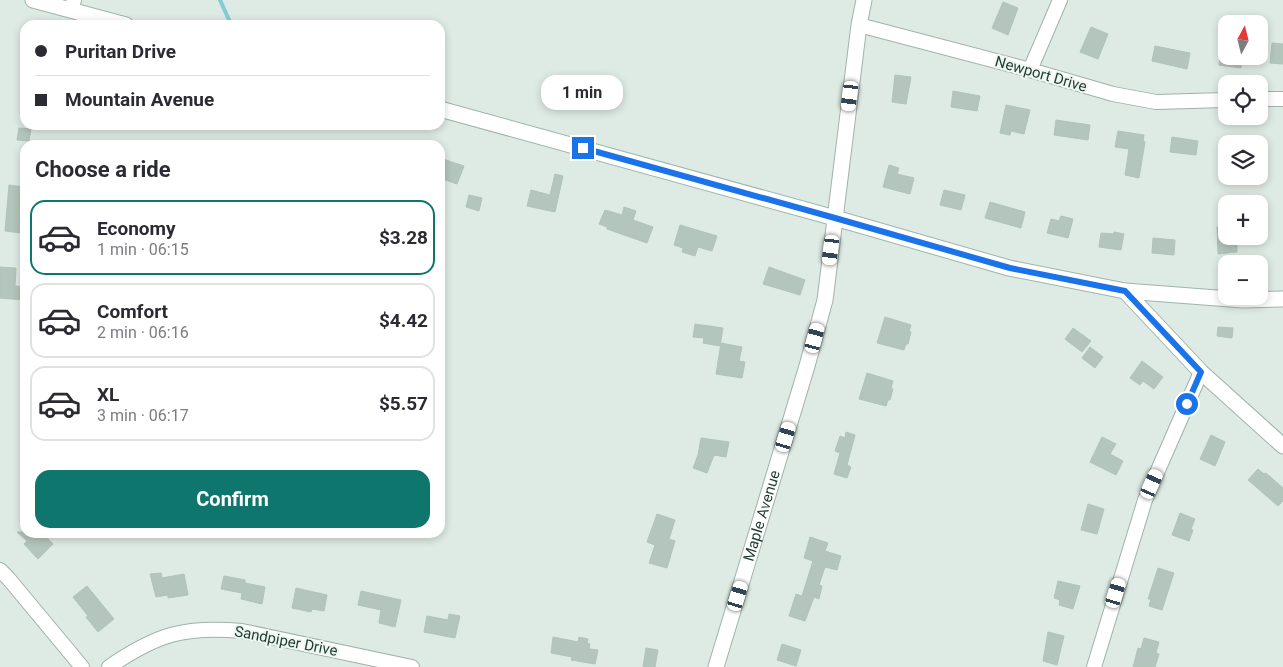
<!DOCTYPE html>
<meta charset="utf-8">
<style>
body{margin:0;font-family:Roboto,sans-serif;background:#f7f7f7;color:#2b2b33;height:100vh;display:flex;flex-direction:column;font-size:19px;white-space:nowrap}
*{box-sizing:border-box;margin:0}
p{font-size:16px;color:#7c7c81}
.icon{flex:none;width:28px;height:28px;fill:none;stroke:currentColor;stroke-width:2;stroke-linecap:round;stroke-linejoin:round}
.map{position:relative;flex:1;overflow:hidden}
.details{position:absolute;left:20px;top:140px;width:425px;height:398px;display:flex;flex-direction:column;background:#fff;border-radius:15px;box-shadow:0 2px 8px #0003}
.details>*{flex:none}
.top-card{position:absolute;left:20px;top:20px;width:425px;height:110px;border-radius:15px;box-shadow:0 2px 8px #0003;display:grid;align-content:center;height:110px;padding:0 15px;background:#fff}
.needle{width:32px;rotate:7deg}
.fabs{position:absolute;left:1218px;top:15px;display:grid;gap:10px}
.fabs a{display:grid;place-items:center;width:50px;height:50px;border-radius:10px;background:#fff;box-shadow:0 2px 8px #0003;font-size:25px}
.end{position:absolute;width:22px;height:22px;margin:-11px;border:6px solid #1a73e8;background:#fff;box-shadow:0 0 0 2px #fff}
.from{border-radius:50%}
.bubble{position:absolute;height:35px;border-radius:15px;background:#fff;box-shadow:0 2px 8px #0003;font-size:16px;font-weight:700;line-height:35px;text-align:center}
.car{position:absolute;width:15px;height:30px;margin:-15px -8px;border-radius:6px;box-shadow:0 0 4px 1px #0007;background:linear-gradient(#fff 24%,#345 0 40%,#fff 0 76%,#345 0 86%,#fff 0)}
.top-card b{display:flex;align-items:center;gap:18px;height:48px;font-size:19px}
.top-card b+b{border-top:1px solid #e1e1e2}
.top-card i{width:12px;height:12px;background:#2b2b33}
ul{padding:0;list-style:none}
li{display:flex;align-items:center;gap:15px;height:75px;margin:0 10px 8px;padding:0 5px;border:2px solid #e1e1e2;border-radius:15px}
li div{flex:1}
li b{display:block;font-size:19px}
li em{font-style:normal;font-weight:700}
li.active{border-color:#0f766e}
li>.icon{width:45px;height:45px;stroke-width:1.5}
h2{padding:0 15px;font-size:22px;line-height:60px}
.cta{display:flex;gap:10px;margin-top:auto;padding:10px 15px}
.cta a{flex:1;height:58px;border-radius:15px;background:#0f766e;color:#fff;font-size:20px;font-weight:700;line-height:58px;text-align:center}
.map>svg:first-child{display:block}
</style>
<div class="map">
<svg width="1283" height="667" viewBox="0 0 1283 667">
<rect width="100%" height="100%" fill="#deeae4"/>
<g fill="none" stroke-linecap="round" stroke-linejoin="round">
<path stroke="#83cdd2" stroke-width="4" d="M 220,0 L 230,22"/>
</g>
<path fill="#b3c5bc" stroke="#b0c4ba" d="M 1003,2 L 1018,8 L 1008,35 L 992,28 Z
M 1091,27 L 1108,34 L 1098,59 L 1080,52 Z
M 1272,43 L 1283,44 L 1283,64 L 1270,63 Z
M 1155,46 L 1190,53 L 1187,69 L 1152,61 Z
M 1220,56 L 1242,56 L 1241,68 L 1219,65 Z
M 895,75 L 911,77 L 906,104 L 892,102 Z
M 953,91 L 980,96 L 977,111 L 951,107 Z
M 1006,105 L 1030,110 L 1024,134 L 1011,131 L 1010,135 L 1000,133 Z
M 1056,120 L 1090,125 L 1088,140 L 1054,135 Z
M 19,128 L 31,129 L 29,141 L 17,140 Z
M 1118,131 L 1144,135 L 1143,141 L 1145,142 L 1139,178 L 1125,175 L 1129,149 L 1115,147 Z
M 1172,137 L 1198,141 L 1196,155 L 1170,152 Z
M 440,158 L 464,166 L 457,184 L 440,178 Z
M 889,165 L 899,168 L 897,174 L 914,178 L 910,194 L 883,187 Z
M 555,174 L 563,176 L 555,212 L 527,206 L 531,190 L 550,195 Z
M 9,185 L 23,187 L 21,196 L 25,196 L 25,213 L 21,233 L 5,231 Z
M 944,190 L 965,195 L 961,210 L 940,205 Z
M 469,195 L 482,198 L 479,211 L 466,207 Z
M 990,202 L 1025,212 L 1021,228 L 985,218 Z
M 624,207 L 636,211 L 633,220 L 653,227 L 647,243 L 607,229 L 607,227 L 599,224 L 605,210 L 622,215 Z
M 1061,216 L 1073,219 L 1068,238 L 1047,233 L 1051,219 L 1059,221 Z
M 680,225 L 717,236 L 712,251 L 698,247 L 695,256 L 682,252 L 683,248 L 674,245 Z
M 1217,227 L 1226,227 L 1226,236 L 1237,236 L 1237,252 L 1218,254 Z
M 1114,232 L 1124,234 L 1121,250 L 1099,247 L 1101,233 L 1114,234 Z
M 1153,238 L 1175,240 L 1174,255 L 1152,253 Z
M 0,267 L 16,268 L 15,286 L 25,287 L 23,300 L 0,298 Z
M 769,267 L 805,280 L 800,295 L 763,284 Z
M 885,317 L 911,325 L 909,332 L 911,332 L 908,344 L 906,344 L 904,350 L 877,343 Z
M 695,324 L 723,328 L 720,346 L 703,343 L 704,338 L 693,337 Z
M 1218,327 L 1233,328 L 1232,338 L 1217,336 Z
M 1073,328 L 1091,341 L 1082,352 L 1065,339 Z
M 721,343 L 742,347 L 739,361 L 745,362 L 742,378 L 716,374 Z
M 1090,347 L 1103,357 L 1095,368 L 1082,358 Z
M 1142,361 L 1163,377 L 1154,389 L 1143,381 L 1140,385 L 1130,378 Z
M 867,373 L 893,381 L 891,388 L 893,389 L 890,400 L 888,400 L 886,406 L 859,399 Z
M 846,432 L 855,435 L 847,465 L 851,467 L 847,478 L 834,474 L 840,453 L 835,451 L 840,436 L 845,438 Z
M 1211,435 L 1225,442 L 1215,466 L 1200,459 Z
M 1102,437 L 1116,444 L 1110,454 L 1123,461 L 1116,475 L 1090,462 Z
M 701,438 L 729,442 L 726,457 L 714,455 L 707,473 L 693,468 L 698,455 Z
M 1258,469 L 1264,474 L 1266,473 L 1283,488 L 1283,501 L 1278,506 L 1248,480 Z
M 1088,504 L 1104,509 L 1097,534 L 1081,530 Z
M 1180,513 L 1195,519 L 1191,529 L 1193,530 L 1189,541 L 1172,535 Z
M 657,514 L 675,520 L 669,539 L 675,541 L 667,568 L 649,563 L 655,545 L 647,542 Z
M 17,532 L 42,532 L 53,544 L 38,559 L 24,544 L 27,541 Z
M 810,537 L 828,543 L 825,551 L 841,556 L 837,570 L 825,567 L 819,585 L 822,586 L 819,599 L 814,597 L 805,621 L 789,616 L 796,594 L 802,596 L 813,561 L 804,558 Z
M 1158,568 L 1174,573 L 1162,610 L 1149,606 L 1151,599 L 1148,599 Z
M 161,573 L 162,578 L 184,574 L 188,595 L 168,598 L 168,595 L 156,597 L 150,574 Z
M 224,576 L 245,580 L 245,583 L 265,587 L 262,604 L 241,599 L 242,593 L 221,589 Z
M 1058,581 L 1080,586 L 1073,609 L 1059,605 L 1060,600 L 1054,598 Z
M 87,586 L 114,619 L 98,632 L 86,617 L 88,616 L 73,597 Z
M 296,588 L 327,595 L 324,611 L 312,609 L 311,612 L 292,608 Z
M 361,591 L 401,600 L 395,627 L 379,623 L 381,610 L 358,605 Z
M 449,614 L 460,616 L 455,638 L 424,632 L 427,616 L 448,620 Z
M 1048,632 L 1064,636 L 1057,665 L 1043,661 Z
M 553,637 L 578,642 L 579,637 L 588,639 L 587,643 L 590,644 L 589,649 L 598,650 L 595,664 L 571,660 L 572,657 L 551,653 Z
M 1144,638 L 1159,642 L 1156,653 L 1159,654 L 1155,667 L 1133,667 L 1138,648 L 1141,649 Z
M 782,644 L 801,650 L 796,666 L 777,660 Z
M 646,648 L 658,650 L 655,667 L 643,667 Z"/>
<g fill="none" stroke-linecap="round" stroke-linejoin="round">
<defs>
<path id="minor" d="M 71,10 L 74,0
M 859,25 L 1030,70 L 1113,94 L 1156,102 L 1226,100
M 1030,70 L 1060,0
M 1259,99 L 1283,99
M 0,570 L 8,578 L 82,667
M 109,667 C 157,634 184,626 242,631 L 412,667
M 1094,667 L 1145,500 L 1201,372"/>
<g id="tertiary">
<path d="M 1125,291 L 1201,372 L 1283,446"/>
<path id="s1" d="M 716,667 L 807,366 L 825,300 L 859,25 L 864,0"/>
</g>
<path id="secondary" d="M 33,0 L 126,25
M 440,109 L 835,218 L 1009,268 L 1125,291 L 1243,300 L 1283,299"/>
</defs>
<use href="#minor" stroke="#a1b2aa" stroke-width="16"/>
<use href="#tertiary" stroke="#a1b2aa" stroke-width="17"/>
<use href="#secondary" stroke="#9db6ab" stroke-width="17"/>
<use href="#minor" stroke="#fff" stroke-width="14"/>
<use href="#tertiary" stroke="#fff" stroke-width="15"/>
<use href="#secondary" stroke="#fff" stroke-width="15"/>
</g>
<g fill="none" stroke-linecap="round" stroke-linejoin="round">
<path stroke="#1a73e8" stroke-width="6" d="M 583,148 L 835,218 L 1010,268 L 1125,291 L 1201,372 L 1187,404"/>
</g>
<g text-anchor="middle" stroke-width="4" stroke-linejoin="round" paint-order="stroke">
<g font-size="15" fill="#1f3a30" stroke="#eef7f2">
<text transform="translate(1041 74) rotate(16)" y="5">Newport Drive</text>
<text dy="5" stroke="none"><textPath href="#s1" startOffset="158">Maple Avenue</textPath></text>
<text transform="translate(286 641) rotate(11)" y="5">Sandpiper Drive</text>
</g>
</g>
</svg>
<div class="fabs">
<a><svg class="needle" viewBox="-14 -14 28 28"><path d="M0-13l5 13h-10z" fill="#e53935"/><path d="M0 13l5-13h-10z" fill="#7c7c81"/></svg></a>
<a><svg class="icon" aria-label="locate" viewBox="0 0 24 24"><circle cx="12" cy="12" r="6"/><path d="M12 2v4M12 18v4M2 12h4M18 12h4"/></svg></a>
<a><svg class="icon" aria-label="layers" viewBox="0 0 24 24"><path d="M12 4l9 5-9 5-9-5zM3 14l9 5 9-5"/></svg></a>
<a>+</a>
<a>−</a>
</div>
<i class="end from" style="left:1187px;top:404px"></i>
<i class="end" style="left:583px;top:148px"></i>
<div class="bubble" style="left:541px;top:75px;width:82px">1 min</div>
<i class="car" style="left:850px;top:96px;rotate:187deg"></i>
<i class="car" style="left:831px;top:250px;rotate:187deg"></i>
<i class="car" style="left:815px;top:338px;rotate:15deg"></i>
<i class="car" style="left:786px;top:437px;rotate:17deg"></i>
<i class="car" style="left:1152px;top:484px;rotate:24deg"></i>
<i class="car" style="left:1116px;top:593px;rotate:17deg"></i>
<i class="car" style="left:738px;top:596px;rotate:17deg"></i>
<div class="top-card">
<b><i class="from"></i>Puritan Drive</b>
<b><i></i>Mountain Avenue</b>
</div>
<section class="details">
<h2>Choose a ride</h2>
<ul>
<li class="active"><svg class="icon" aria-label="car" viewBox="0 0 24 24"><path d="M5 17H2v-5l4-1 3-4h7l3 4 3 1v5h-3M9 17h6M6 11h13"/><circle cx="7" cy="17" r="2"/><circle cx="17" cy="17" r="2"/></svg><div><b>Economy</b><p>1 min · 06:15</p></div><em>$3.28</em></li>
<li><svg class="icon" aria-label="car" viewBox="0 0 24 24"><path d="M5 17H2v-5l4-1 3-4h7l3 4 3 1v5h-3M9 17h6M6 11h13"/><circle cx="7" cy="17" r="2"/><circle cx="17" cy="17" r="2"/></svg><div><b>Comfort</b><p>2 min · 06:16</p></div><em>$4.42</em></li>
<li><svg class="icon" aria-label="car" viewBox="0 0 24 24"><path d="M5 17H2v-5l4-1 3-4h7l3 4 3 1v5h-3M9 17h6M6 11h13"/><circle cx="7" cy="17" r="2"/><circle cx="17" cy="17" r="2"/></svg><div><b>XL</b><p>3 min · 06:17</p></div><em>$5.57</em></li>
</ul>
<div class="cta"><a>Confirm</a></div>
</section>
</div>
